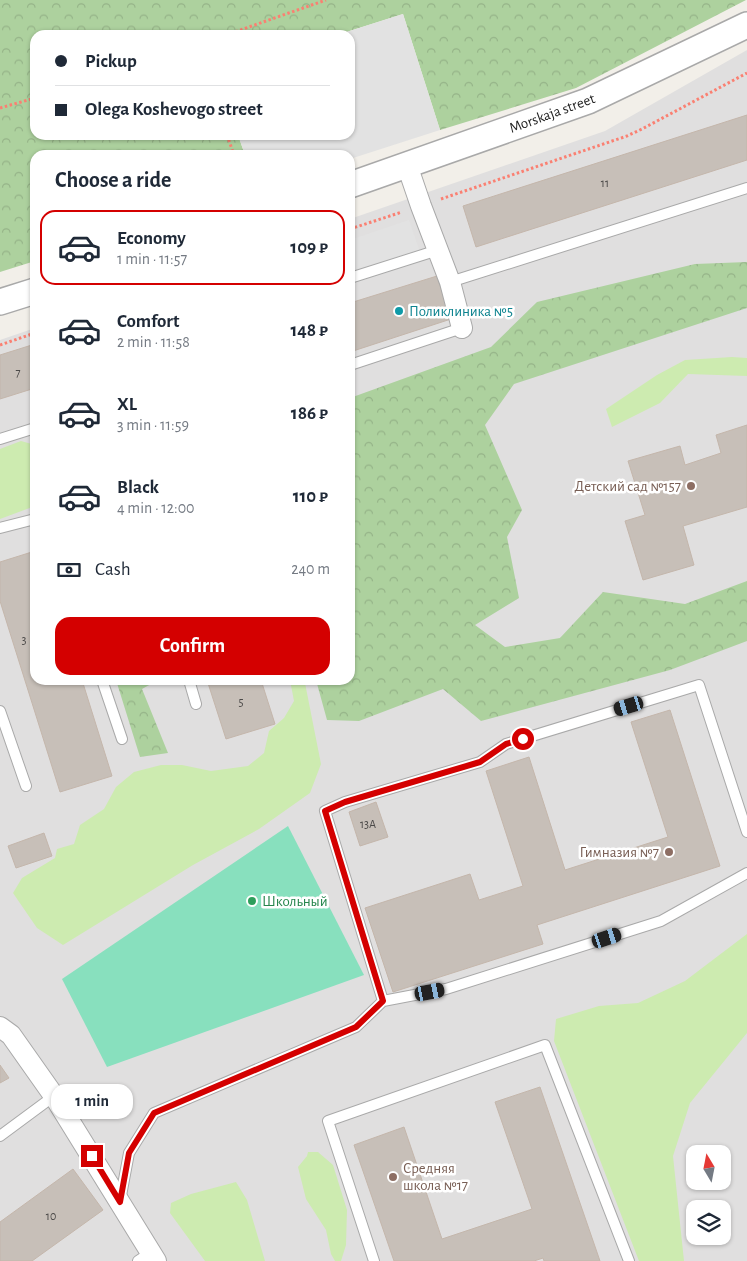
<!DOCTYPE html>
<meta charset="utf-8">
<style>
body{margin:0;font-family:"Alegreya Sans",sans-serif;background:#f6f6f7;color:#1f2937;height:100vh;display:flex;flex-direction:column;font-size:19px;white-space:nowrap}
*{box-sizing:border-box;margin:0}
p{font-size:16px;color:#747a83}
.icon{flex:none;width:28px;height:28px;fill:none;stroke:currentColor;stroke-width:2;stroke-linecap:round;stroke-linejoin:round}
.map{position:relative;flex:1;overflow:hidden}
.sheet{position:absolute;left:30px;top:150px;width:325px;height:535px;display:flex;flex-direction:column;background:#fff;border-radius:15px;box-shadow:0 1px 4px #0004}
.sheet>*{flex:none}
.top-card{position:absolute;left:30px;top:30px;width:325px;height:110px;border-radius:15px;box-shadow:0 1px 4px #0004;display:grid;align-content:center;height:110px;padding:0 25px;background:#fff}
.needle{width:32px;rotate:350deg}
.buttons{position:absolute;left:686px;top:1145px;display:grid;gap:10px}
.buttons a{display:grid;place-items:center;width:45px;height:45px;border-radius:10px;background:#fff;box-shadow:0 1px 4px #0004;font-size:25px}
.end{position:absolute;width:22px;height:22px;margin:-11px;border:6px solid #d40000;background:#fff;box-shadow:0 0 0 2px #fff}
.from{border-radius:50%}
.bubble{position:absolute;height:35px;border-radius:15px;background:#fff;box-shadow:0 1px 4px #0004;font-size:16px;font-weight:700;line-height:35px;text-align:center}
.car{position:absolute;width:15px;height:30px;margin:-15px -8px;border-radius:6px;box-shadow:0 0 4px 1px #0007;background:linear-gradient(#222 24%,#8ab4d8 0 40%,#222 0 76%,#8ab4d8 0 86%,#222 0)}
.top-card b{display:flex;align-items:center;gap:18px;height:48px;font-size:19px}
.top-card b+b{border-top:1px solid #e0e1e3}
.top-card i{width:12px;height:12px;background:#1f2937}
ul{padding:0;list-style:none}
li{display:flex;align-items:center;gap:15px;height:75px;margin:0 10px 8px;padding:0 15px;border:2px solid transparent;border-radius:15px}
li div{flex:1}
li b{display:block;font-size:19px}
li em{font-style:normal;font-weight:700}
li.current{border-color:#d40000}
li>.icon{width:45px;height:45px;stroke-width:1.5}
h2{padding:0 25px;font-size:22px;line-height:60px}
.pay{display:flex;align-items:center;gap:12px;height:55px;padding:0 25px;font-size:19px}
.pay p{margin-inline-start:auto}
.cta{display:flex;gap:10px;margin-top:auto;padding:10px 25px}
.cta a{flex:1;height:58px;border-radius:15px;background:#d40000;color:#fff;font-size:20px;font-weight:700;line-height:58px;text-align:center}
.map>svg:first-child{display:block}
</style>
<div class="map">
<svg width="747" height="1261" viewBox="0 0 747 1261">
<defs>
<pattern id="forest-crowns" width="20" height="18" patternUnits="userSpaceOnUse" patternTransform="scale(1.25)"><rect width="20" height="18" fill="#add19e"/><path d="M2 6a3 3 0 1 1 6 0M12 15a3 3 0 1 1 6 0" fill="none" stroke="#95b388"/></pattern>
</defs>
<rect width="100%" height="100%" fill="#f2efe9"/>
<path fill="#e0dfdf" fill-rule="evenodd" d="M 747,50 L 747,1261 L 0,1261 L 0,340 L 35,328 L 35,680 L 350,680 L 350,219 L 605,131 ZM 695,1154 L 722,1154 L 722,1181 L 695,1181 ZM 695,1209 L 722,1209 L 722,1236 L 695,1236 Z"/>
<path fill="#cdebb0" d="M 732,357 L 747,358 L 747,376 L 688,374 L 660,403 L 612,427 L 606,409 L 657,375 L 685,360 Z
M 21,441 L 35,445 L 35,506 L 0,519 L 0,449 Z
M 290,680 L 300,680 L 305,683 L 321,764 L 310,793 L 259,829 L 193,865 L 63,945 L 37,928 L 13,893 L 22,878 L 55,858 L 57,849 L 74,844 L 80,825 L 104,809 L 116,787 L 134,772 L 161,765 L 182,765 L 211,771 L 248,766 L 264,753 L 269,731 L 284,718 L 294,701 Z
M 747,934 L 747,1033 L 690,1103 L 673,1156 L 684,1261 L 639,1261 L 554,1041 L 556,1019 L 599,1006 L 638,1003 L 685,981 Z
M 308,1152 L 318,1152 L 333,1165 L 347,1210 L 346,1245 L 341,1261 L 335,1261 L 331,1254 L 326,1230 L 306,1199 L 298,1167 L 307,1156 Z
M 236,1182 L 247,1200 L 265,1261 L 205,1261 L 170,1213 L 171,1203 L 191,1194 Z"/>
<path fill="url(#forest-crowns)" d="M 0,0 L 746,0 L 576,88 L 440,130 L 403,14 L 337,35 L 35,35 L 35,135 L 238,135 L 245,155 L 35,155 L 35,261 L 0,272 Z
M 747,262 L 747,308 L 514,384 L 485,425 L 522,510 L 507,537 L 519,598 L 475,625 L 505,647 L 560,638 L 603,592 L 685,604 L 747,581 L 747,641 L 670,670 L 481,721 L 443,689 L 359,721 L 327,720 L 316,680 L 350,680 L 350,398 L 491,347 L 537,302 L 695,264 Z
M 116,680 L 158,680 L 142,689 L 168,753 L 140,757 Z"/>
<path fill="#88e0be" d="M 288,826 L 364,975 L 107,1067 L 62,979 Z"/>
<path fill="#e2e2e2" d="M 403,14 L 440,130 L 350,159 L 350,155 L 245,155 L 238,135 L 350,135 L 350,35 L 337,35 Z
M 409,220 L 423,261 L 350,285 L 350,240 Z"/>
<path fill="#c7bfb8" stroke="#c4b6ab" d="M 747,115 L 747,160 L 476,247 L 463,206 Z
M 437,276 L 451,319 L 350,352 L 350,303 Z
M 35,344 L 35,388 L 0,399 L 0,355 Z
M 747,425 L 747,507 L 683,526 L 694,565 L 643,580 L 625,521 L 645,515 L 628,461 L 680,446 L 685,465 L 721,453 L 716,435 Z
M 35,551 L 35,680 L 82,680 L 112,776 L 60,792 L 0,601 L 0,562 Z
M 207,680 L 261,680 L 275,724 L 226,739 Z
M 670,710 L 720,866 L 537,925 L 543,944 L 393,992 L 365,908 L 470,874 L 479,900 L 523,886 L 486,771 L 529,757 L 565,870 L 668,837 L 631,722 Z
M 376,802 L 388,837 L 360,846 L 349,812 Z
M 44,833 L 52,856 L 16,868 L 8,846 Z
M 0,1065 L 9,1078 L 0,1083 Z
M 540,1087 L 600,1261 L 544,1261 L 543,1258 L 534,1261 L 394,1261 L 354,1145 L 404,1127 L 442,1239 L 532,1209 L 495,1102 Z
M 73,1169 L 103,1210 L 32,1261 L 0,1261 L 0,1222 Z"/>
<g fill="none" stroke-linecap="round" stroke-linejoin="round">
<defs>
<path id="service" d="M 350,278 L 438,250
M 450,282 L 747,188
M 350,365 L 462,328
M 0,439 L 35,428
M 0,528 L 35,519
M 102,680 L 122,739
M 189,680 L 196,704
M 0,711 L 26,786
M 383,1001 L 325,811 L 345,802 L 480,762 L 506,744 L 699,685 L 747,832
M 0,1136 L 54,1096
M 120,1201 L 129,1153 L 154,1113 L 356,1027 L 383,1001 L 446,989 L 661,921 L 747,873
M 138,1261 L 150,1253
M 374,1261 L 328,1121 L 545,1045 L 629,1261"/>
<path id="minor" d="M 407,165 L 421,206 L 450,282 L 462,328
M 0,1027 L 11,1035 L 54,1096 L 156,1261"/>
<path id="tertiary" d="M 350,185 L 588,101 L 747,25
M 0,302 L 35,291"/>
</defs>
<use href="#service" stroke="#a9a9a9" stroke-width="12"/>
<use href="#minor" stroke="#a9a9a9" stroke-width="22"/>
<use href="#tertiary" stroke="#a9a9a9" stroke-width="28"/>
<path stroke="#fa8072" stroke-width="3" stroke-dasharray="2.5 2.5" stroke-linecap="butt" d="M 226,35 L 326,0
M 0,108 L 35,98
M 227,135 L 234,155
M 441,199 L 627,136 L 642,129 L 747,73
M 350,229 L 402,212
M 0,345 L 35,333"/>
<use href="#service" stroke="#fff" stroke-width="10"/>
<use href="#minor" stroke="#fff" stroke-width="20"/>
<use href="#tertiary" stroke="#fff" stroke-width="25"/>
</g>
<g fill="none" stroke-linecap="round" stroke-linejoin="round">
<path stroke="#d40000" stroke-width="6" d="M 92,1156 L 120,1202 L 129,1153 L 154,1113 L 356,1027 L 383,1001 L 325,811 L 345,802 L 480,762 L 506,744 L 523,739"/>
</g>
<circle fill="#0f9aa8" stroke="#fff" stroke-width="2" cx="399" cy="311" r="5"/>
<g fill="#8d6e63" stroke="#fff" stroke-width="2">
<circle cx="691" cy="486" r="5"/>
<circle cx="669" cy="852" r="5"/>
<circle cx="393" cy="1177" r="5"/>
</g>
<circle fill="#2e9e5b" stroke="#fff" stroke-width="2" cx="252" cy="901" r="5"/>
<g text-anchor="middle" stroke-width="5" stroke-linejoin="round" paint-order="stroke">
<g font-size="12" fill="#4b4948">
<text x="605" y="187">11</text>
<text x="18" y="376">7</text>
<text x="24" y="644">3</text>
<text x="241" y="706">5</text>
<text x="368" y="828">13А</text>
<text x="51" y="1220">10</text>
</g>
<g font-size="15" fill="#222" stroke="#fff">
<text transform="translate(552 113) rotate(-20)" y="5">Morskaja street</text>
</g>
<g font-size="15" fill="#0d838f" stroke="#fff" text-anchor="start">
<text x="409" y="316">Поликлиника №5</text>
</g>
<g font-size="15" fill="#785e54" stroke="#fff" text-anchor="end">
<text x="681" y="491">Детский сад №157</text>
<text x="659" y="857">Гимназия №7</text>
<text x="403" y="1173" text-anchor="start">Средняя<tspan x="403" dy="17">школа №17</tspan></text>
</g>
<g font-size="15" fill="#27864d" stroke="#fff" text-anchor="start">
<text x="262" y="906">Школьный</text>
</g>
</g>
</svg>
<div class="buttons">
<a><svg class="needle" viewBox="-14 -14 28 28"><path d="M0-13l5 13h-10z" fill="#e53935"/><path d="M0 13l5-13h-10z" fill="#747a83"/></svg></a>
<a><svg class="icon" aria-label="layers" viewBox="0 0 24 24"><path d="M12 4l9 5-9 5-9-5zM3 14l9 5 9-5"/></svg></a>
</div>
<i class="end from" style="left:523px;top:739px"></i>
<i class="end" style="left:92px;top:1156px"></i>
<div class="bubble" style="left:51px;top:1084px;width:82px">1 min</div>
<i class="car" style="left:629px;top:706px;rotate:253deg"></i>
<i class="car" style="left:607px;top:938px;rotate:72deg"></i>
<i class="car" style="left:430px;top:992px;rotate:79deg"></i>
<div class="top-card">
<b><i class="from"></i>Pickup</b>
<b><i></i>Olega Koshevogo street</b>
</div>
<section class="sheet">
<h2>Choose a ride</h2>
<ul>
<li class="current"><svg class="icon" aria-label="car" viewBox="0 0 24 24"><path d="M5 17H2v-5l4-1 3-4h7l3 4 3 1v5h-3M9 17h6M6 11h13"/><circle cx="7" cy="17" r="2"/><circle cx="17" cy="17" r="2"/></svg><div><b>Economy</b><p>1 min · 11:57</p></div><em>109 ₽</em></li>
<li><svg class="icon" aria-label="car" viewBox="0 0 24 24"><path d="M5 17H2v-5l4-1 3-4h7l3 4 3 1v5h-3M9 17h6M6 11h13"/><circle cx="7" cy="17" r="2"/><circle cx="17" cy="17" r="2"/></svg><div><b>Comfort</b><p>2 min · 11:58</p></div><em>148 ₽</em></li>
<li><svg class="icon" aria-label="car" viewBox="0 0 24 24"><path d="M5 17H2v-5l4-1 3-4h7l3 4 3 1v5h-3M9 17h6M6 11h13"/><circle cx="7" cy="17" r="2"/><circle cx="17" cy="17" r="2"/></svg><div><b>XL</b><p>3 min · 11:59</p></div><em>186 ₽</em></li>
<li><svg class="icon" aria-label="car" viewBox="0 0 24 24"><path d="M5 17H2v-5l4-1 3-4h7l3 4 3 1v5h-3M9 17h6M6 11h13"/><circle cx="7" cy="17" r="2"/><circle cx="17" cy="17" r="2"/></svg><div><b>Black</b><p>4 min · 12:00</p></div><em>110 ₽</em></li>
</ul>
<div class="pay"><svg class="icon" aria-label="cash" viewBox="0 0 24 24"><path d="M3 7h18v10H3z"/><circle cx="12" cy="12" r="2"/></svg>Cash<p>240 m</p></div>
<div class="cta"><a>Confirm</a></div>
</section>
</div>
